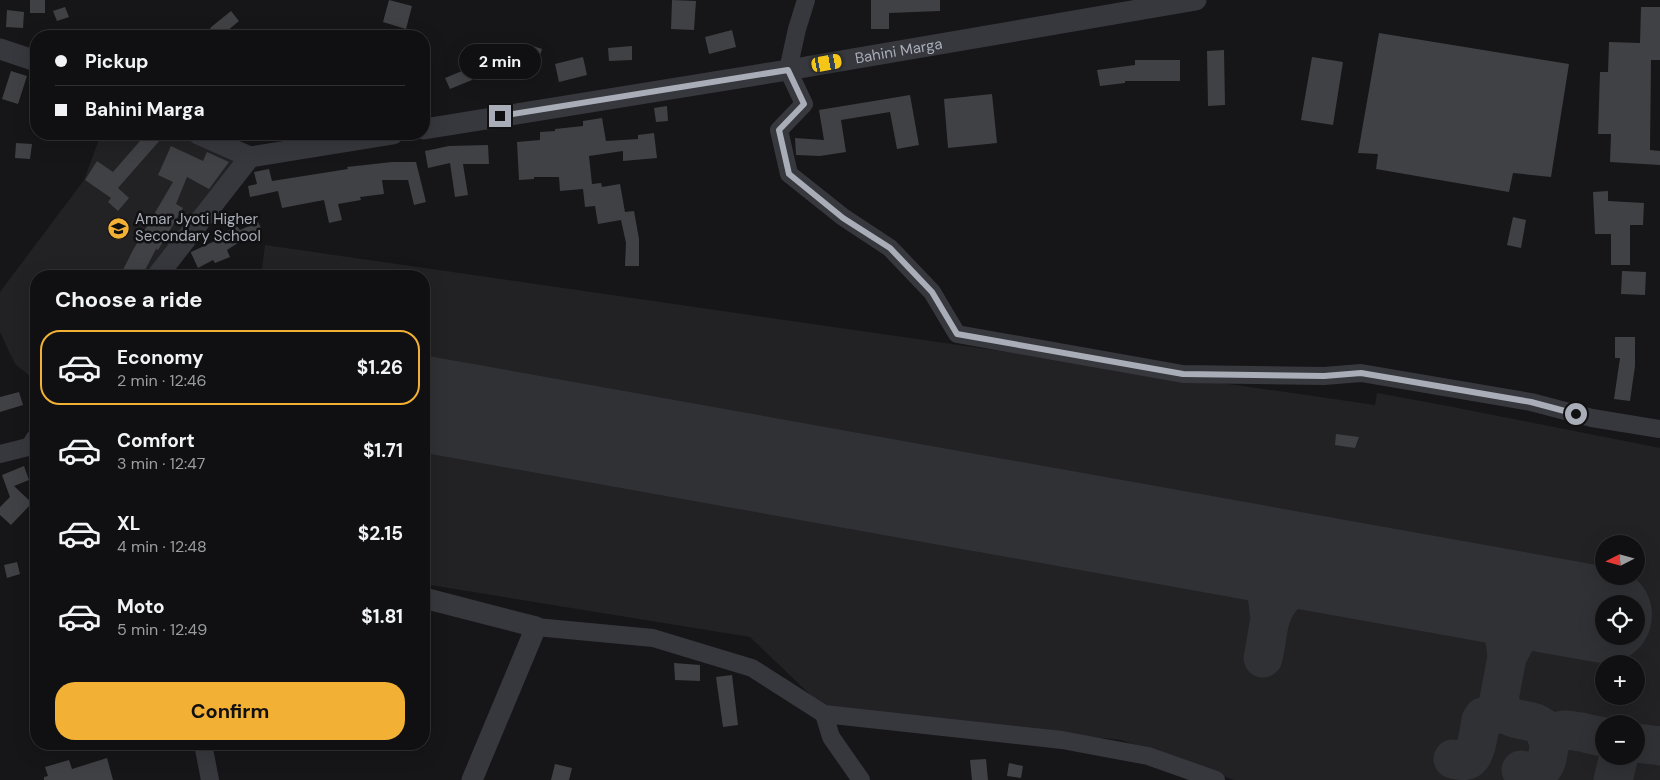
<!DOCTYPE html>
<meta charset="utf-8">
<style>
body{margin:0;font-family:"DM Sans",sans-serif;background:#19191b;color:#f1f3f6;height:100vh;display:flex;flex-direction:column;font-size:19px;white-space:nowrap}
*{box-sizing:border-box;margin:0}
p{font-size:16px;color:#9c9d9f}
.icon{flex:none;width:28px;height:28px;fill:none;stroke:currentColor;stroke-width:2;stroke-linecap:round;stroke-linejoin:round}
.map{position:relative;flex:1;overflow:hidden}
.side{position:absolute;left:30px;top:270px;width:400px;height:480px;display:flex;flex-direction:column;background:#101012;border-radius:20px;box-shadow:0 5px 20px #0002,0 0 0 1px #303032}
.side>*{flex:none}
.top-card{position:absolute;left:30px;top:30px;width:400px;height:110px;border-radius:20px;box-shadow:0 5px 20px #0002,0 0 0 1px #303032;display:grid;align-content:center;height:110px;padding:0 25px;background:#101012}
.needle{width:32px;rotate:264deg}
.fabs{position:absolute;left:1595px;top:535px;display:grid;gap:10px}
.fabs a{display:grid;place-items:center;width:50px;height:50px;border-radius:50%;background:#101012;box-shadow:0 5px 20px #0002,0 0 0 1px #303032;font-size:25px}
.end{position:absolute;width:22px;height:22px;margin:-11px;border:6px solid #a8adb8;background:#111;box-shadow:0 0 0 2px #111}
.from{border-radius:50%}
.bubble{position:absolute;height:35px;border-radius:18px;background:#101012;box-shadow:0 5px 20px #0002,0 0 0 1px #303032;font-size:16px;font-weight:700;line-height:35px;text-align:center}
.car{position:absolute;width:15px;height:30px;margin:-15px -8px;border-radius:6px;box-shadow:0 0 4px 1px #0007;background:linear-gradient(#f5c518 24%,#345 0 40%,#f5c518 0 76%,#345 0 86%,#f5c518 0)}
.top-card b{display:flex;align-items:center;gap:18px;height:48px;font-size:19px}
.top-card b+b{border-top:1px solid #303032}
.top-card i{width:12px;height:12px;background:#f1f3f6}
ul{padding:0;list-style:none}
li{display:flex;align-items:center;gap:15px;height:75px;margin:0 10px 8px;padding:0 15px;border:2px solid transparent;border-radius:20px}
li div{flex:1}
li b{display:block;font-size:19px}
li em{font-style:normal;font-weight:700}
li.on{border-color:#f2b134}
li>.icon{width:45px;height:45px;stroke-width:1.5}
h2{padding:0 25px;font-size:22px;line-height:60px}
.action{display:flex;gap:10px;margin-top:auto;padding:10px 25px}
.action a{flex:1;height:58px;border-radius:20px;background:#f2b134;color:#111;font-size:20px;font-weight:700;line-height:58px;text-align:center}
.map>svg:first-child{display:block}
</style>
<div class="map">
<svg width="1660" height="780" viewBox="0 0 1660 780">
<rect width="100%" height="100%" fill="#161618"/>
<path fill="#222225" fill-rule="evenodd" d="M 101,134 L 187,134 L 240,163 L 154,276 L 36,276 L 36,381 L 15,364 L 0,332 L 0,292 L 84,180 Z
M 265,245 L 1375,405 L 1377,393 L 1448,406 L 1660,448 L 1660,780 L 1234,780 L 1121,740 L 824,708 L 750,637 L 424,584 L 424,276 L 261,276 ZM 1604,544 L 1636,544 L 1636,576 L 1604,576 ZM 1604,604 L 1636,604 L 1636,636 L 1604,636 ZM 1604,664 L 1636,664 L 1636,696 L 1604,696 ZM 1604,724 L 1636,724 L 1636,756 L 1604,756 Z"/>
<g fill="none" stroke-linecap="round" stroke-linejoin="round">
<path stroke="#303135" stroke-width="39" d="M 1231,548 L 1260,579 L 1267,595 L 1270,618
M 1457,588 C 1475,600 1496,611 1503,634 C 1506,641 1506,649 1507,657
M 1263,658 C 1266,646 1267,632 1270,620 C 1279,585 1313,577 1342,568
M 1499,701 C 1508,728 1529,714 1543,728 C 1546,732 1547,739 1549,744
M 1636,743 L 1660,746
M 1453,759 C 1458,760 1464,762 1469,759 C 1477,754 1479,729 1481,720 L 1483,717 L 1494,715 L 1497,710 L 1507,657 L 1518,636 L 1534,620 L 1549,612 L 1574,609
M 1521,770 C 1527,771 1534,774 1540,770 C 1554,761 1542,731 1565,730 C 1576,730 1592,735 1604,737
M 1613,780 L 1619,756"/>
<path stroke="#303135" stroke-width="96" d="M 424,404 L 1604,615"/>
</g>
<path fill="#404145" d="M 30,0 L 45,0 L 45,13 L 30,13 Z
M 389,0 L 412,6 L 406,29 L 383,22 Z
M 672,0 L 696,1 L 694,30 L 671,29 Z
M 871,0 L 940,0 L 940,11 L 889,13 L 889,29 L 871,29 Z
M 65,7 L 69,17 L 57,21 L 53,11 Z
M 1641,7 L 1660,7 L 1660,60 L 1651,60 L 1650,150 L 1660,151 L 1660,165 L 1610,162 L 1611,134 L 1598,134 L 1600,72 L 1608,72 L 1609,42 L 1640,43 Z
M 7,10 L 24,12 L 23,28 L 6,27 Z
M 231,11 L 239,21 L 221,36 L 217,36 L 210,28 Z
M 732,30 L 736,47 L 709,54 L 705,37 Z
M 1379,33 L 1569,64 L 1551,177 L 1513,173 L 1509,192 L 1376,169 L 1378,154 L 1358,153 Z
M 524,43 L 542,49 L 533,76 L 516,70 Z
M 632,46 L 632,60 L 609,61 L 608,48 Z
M 1224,50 L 1225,105 L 1208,106 L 1207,51 Z
M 583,57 L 587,75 L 559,82 L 555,64 Z
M 1312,57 L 1343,62 L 1333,125 L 1301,120 Z
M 1135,60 L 1180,60 L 1180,81 L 1125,81 L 1125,83 L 1100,86 L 1097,70 L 1135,65 Z
M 467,69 L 472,80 L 450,89 L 445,78 Z
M 11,71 L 27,76 L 18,104 L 2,99 Z
M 992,94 L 997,143 L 948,148 L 944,99 Z
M 910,95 L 919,145 L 897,149 L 890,112 L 841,120 L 846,152 L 820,156 L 796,155 L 795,138 L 824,140 L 819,110 Z
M 667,106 L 668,121 L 656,122 L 654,108 Z
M 602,118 L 606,141 L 638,139 L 638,135 L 654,133 L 657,158 L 623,161 L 623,151 L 589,156 L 592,184 L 601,183 L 602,187 L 620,184 L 625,212 L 634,211 L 639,239 L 639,266 L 625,266 L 626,243 L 621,220 L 598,224 L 595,206 L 585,207 L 583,189 L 560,191 L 559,177 L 534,177 L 534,179 L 519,180 L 517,142 L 540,140 L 540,132 L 555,131 L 555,129 L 583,126 L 583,121 Z
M 146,134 L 155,134 L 161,139 L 118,188 L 129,198 L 118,211 L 108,202 L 111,198 L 85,180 L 97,161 L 113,172 Z
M 16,143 L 32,144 L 30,159 L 15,158 Z
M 488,145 L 489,164 L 463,164 L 468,195 L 455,197 L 450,163 L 428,168 L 425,151 L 449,146 Z
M 171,146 L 203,161 L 207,152 L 229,162 L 209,189 L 187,177 L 176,204 L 183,208 L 158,250 L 156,249 L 142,276 L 120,276 L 133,250 L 173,182 L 158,175 Z
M 392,162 L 416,162 L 426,202 L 414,205 L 408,180 L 382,180 L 384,194 L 360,197 L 361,200 L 338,204 L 342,220 L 329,223 L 324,200 L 282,208 L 278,191 L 250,197 L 248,186 L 257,184 L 254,172 L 269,169 L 272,181 L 348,169 L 347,167 Z
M 1608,191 L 1608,201 L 1644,203 L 1643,225 L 1630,225 L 1630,265 L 1611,265 L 1611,234 L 1595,234 L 1593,192 Z
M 1513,217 L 1526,220 L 1521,248 L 1507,245 Z
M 258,222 L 261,228 L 227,250 L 230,257 L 215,263 L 213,260 L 198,268 L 191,253 L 191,252 L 228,235 L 226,232 L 236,225 L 240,230 Z
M 1622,271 L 1646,272 L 1645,295 L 1621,294 Z
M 1615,337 L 1635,337 L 1635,366 L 1630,401 L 1614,399 L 1620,358 L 1615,358 Z
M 19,392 L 23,405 L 0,412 L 0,397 Z
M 1336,434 L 1359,437 L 1355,448 L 1335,445 Z
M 24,466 L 29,480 L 14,486 L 32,503 L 11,525 L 0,515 L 0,507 L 10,497 L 2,475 Z
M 17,562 L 20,574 L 7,578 L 4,565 Z
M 674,663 L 700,665 L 700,681 L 675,680 Z
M 732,675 L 738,725 L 723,727 L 716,677 Z
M 107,758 L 113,780 L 44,780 L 44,777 L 48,776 L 45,767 L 69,760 L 72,769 Z
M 986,759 L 988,780 L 972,780 L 970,760 Z
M 1009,763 L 1023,766 L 1021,778 L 1007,776 Z
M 555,764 L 572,768 L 569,780 L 551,780 Z"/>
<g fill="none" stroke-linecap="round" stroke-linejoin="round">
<path stroke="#37383d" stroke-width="18" d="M 806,0 L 797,29 L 788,70 L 804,104 L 779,130 L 789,174 L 843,217 L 890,248 L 932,292 L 957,334 L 1183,374 L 1324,376 L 1361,373 L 1531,402 L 1592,418 L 1660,429
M 0,454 L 32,446
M 536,627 L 653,638 L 752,668 L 824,714 L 1062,740 L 1148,756 L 1216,780
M 824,714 L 831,737 L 861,780
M 203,744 L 210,780"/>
<g stroke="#37383d" stroke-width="21">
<path d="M 0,49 L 36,61"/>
<path id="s1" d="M 424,129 L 788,70 L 1196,0"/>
<path d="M 198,134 L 250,157"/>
<path d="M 250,157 L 393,134"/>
<path d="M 157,276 L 250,157"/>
<path d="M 32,446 L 36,439"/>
<path d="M 424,598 L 536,627 L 472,780"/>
</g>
</g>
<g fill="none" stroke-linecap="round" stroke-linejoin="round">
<path stroke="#a8adb8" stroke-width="6" d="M 500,116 L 788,70 L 804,104 L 779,130 L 789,174 L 843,218 L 890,248 L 932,292 L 957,334 L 1183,374 L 1324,376 L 1361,373 L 1531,402 L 1576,414"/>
</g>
<defs>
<symbol id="school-disc" viewBox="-11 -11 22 22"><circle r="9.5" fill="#f2b134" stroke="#111113"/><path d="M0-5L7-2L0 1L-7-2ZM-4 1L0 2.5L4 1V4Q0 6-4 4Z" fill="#111"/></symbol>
</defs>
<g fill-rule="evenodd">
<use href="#school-disc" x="106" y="216" width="25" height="25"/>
</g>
<g text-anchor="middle" stroke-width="5" stroke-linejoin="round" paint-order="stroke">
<g font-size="15" fill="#a8adb8" stroke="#111113">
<text dy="5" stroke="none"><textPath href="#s1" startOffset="481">Bahini Marga</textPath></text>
</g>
<g font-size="15" fill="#a8adb8" stroke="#111113" text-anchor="start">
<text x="135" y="224">Amar Jyoti Higher<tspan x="135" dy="17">Secondary School</tspan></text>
</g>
</g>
</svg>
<div class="fabs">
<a><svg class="needle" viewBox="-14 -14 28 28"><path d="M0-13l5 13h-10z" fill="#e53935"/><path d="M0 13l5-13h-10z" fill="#9c9d9f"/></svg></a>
<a><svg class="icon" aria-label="locate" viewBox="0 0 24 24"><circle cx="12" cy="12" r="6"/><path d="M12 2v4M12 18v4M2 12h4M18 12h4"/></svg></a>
<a>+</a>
<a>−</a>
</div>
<i class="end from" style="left:1576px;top:414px"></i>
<i class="end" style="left:500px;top:116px"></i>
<div class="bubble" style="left:459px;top:44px;width:82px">2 min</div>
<i class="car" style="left:827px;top:63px;rotate:80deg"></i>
<div class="top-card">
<b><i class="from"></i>Pickup</b>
<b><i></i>Bahini Marga</b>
</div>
<section class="side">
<h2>Choose a ride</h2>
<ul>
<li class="on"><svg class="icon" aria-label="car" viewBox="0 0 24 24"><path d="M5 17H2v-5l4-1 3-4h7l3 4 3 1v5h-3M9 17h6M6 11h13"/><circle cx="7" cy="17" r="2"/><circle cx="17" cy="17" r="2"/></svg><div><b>Economy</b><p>2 min · 12:46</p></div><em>$1.26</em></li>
<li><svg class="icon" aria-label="car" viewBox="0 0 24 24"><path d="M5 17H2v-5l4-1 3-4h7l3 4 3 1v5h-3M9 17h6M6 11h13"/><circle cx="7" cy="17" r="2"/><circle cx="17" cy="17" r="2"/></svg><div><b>Comfort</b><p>3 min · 12:47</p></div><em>$1.71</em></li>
<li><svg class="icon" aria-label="car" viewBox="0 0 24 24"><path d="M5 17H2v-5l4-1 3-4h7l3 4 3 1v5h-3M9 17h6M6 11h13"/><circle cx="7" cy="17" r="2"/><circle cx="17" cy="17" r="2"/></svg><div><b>XL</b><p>4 min · 12:48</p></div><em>$2.15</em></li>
<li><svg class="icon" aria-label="car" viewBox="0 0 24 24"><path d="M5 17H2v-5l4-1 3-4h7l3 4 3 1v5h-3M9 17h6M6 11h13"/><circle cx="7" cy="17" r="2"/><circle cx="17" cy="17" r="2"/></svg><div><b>Moto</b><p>5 min · 12:49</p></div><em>$1.81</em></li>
</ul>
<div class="action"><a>Confirm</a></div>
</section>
</div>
